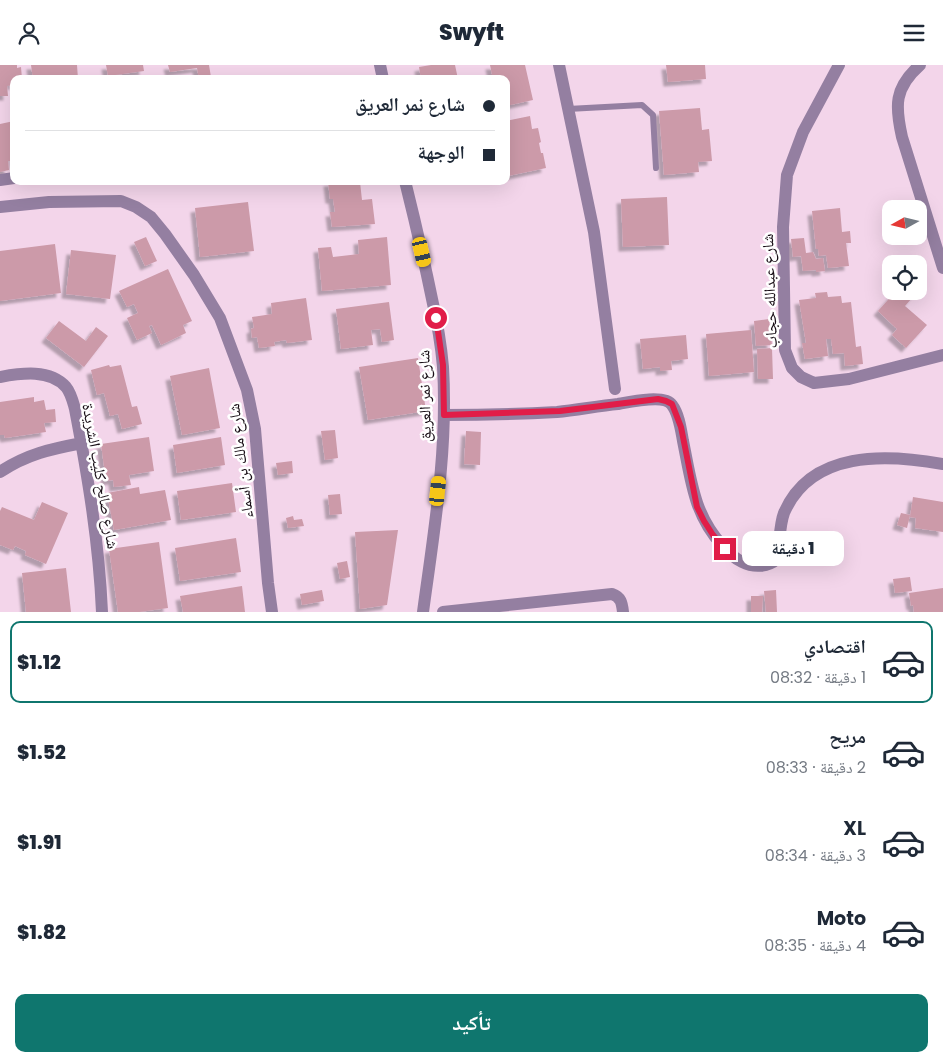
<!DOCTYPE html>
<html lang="ar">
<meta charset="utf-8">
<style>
body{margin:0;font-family:Poppins,"Noto Naskh Arabic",sans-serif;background:#f2f2f3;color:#1f2937;direction:rtl;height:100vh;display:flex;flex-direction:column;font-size:19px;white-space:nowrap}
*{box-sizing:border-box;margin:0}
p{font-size:16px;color:#747a83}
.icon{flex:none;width:28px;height:28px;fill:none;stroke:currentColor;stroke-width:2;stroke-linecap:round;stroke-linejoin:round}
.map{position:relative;height:547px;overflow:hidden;direction:ltr}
.panel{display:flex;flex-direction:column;background:#fff;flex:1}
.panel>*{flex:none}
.top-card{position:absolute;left:10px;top:10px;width:500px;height:110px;border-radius:10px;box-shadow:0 5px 20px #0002;direction:rtl;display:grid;align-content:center;height:110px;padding:0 15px;background:#fff}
.needle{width:32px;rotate:262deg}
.controls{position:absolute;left:882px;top:135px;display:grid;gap:10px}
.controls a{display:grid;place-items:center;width:45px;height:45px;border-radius:10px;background:#fff;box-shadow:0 5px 20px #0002;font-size:25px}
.end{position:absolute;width:22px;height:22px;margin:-11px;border:6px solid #e11d48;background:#fff;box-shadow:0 0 0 2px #fff}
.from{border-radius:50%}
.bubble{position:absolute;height:35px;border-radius:10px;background:#fff;box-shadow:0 5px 20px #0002;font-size:16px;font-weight:800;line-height:35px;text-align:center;direction:rtl}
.car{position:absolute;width:15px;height:30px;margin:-15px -8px;border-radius:6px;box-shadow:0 0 4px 1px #0007;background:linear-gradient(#f5c518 24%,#345 0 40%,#f5c518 0 76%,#345 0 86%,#f5c518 0)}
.top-card b{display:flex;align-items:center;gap:18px;height:48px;font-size:19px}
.top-card b+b{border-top:1px solid #e0e1e3}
.top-card i{width:12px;height:12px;background:#1f2937}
ul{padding:9px 0 0;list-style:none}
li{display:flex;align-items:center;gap:15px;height:82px;margin:0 10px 8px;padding:0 5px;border:2px solid transparent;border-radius:10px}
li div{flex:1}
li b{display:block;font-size:19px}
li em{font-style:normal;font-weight:800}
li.current{border-color:#0f766e}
li>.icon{width:45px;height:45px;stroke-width:1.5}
.button{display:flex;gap:10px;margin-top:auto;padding:10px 15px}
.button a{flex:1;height:58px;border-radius:10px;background:#0f766e;color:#fff;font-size:20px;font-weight:800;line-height:58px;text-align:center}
header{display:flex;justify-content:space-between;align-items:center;height:65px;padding:0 15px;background:#fff;font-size:22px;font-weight:800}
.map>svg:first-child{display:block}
</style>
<header><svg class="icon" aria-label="menu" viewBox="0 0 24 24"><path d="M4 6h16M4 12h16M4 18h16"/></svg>Swyft<svg class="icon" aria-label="person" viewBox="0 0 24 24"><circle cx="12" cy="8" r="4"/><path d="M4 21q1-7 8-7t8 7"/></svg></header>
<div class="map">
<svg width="943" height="547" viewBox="0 0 943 547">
<defs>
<filter id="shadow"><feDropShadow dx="-4.5" dy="4.5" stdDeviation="1" flood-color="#0004"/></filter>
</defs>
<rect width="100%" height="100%" fill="#f3d5ea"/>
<path fill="#cc9aa9" filter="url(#shadow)" d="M 0,0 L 17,0 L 17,3 L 21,2 L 22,14 L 14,14 L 14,20 L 7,21 L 8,31 L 0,31 Z
M 31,0 L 77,0 L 78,14 L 33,14 Z
M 106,0 L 143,0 L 144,6 L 108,11 Z
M 168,0 L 209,0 L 211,12 L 199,14 L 197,3 L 170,7 Z
M 431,0 L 455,0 L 458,14 L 421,14 L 419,2 Z
M 490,0 L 525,0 L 533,35 L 506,41 L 506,14 L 493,14 Z
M 666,0 L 705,0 L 706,14 L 668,17 Z
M 700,43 L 702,65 L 709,64 L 712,96 L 698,97 L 699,107 L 664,110 L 659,46 Z
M 530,51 L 532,64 L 538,63 L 541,77 L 539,78 L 541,88 L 543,88 L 546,103 L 508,111 L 506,100 L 506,56 Z
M 14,56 L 14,103 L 12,96 L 8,96 L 9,105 L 0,107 L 0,59 Z
M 342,116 L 342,120 L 360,117 L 362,135 L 372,134 L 375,159 L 332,162 L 330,147 L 335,147 L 333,134 L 330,134 L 328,117 Z
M 667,132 L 669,180 L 623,182 L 621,134 Z
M 248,137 L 254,186 L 200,192 L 195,143 Z
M 840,143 L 842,167 L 850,166 L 851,178 L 846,178 L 849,201 L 828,203 L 826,190 L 819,191 L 818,184 L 816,184 L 812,146 Z
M 146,172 L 157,196 L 145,201 L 134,177 Z
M 387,172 L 391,220 L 322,226 L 318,183 L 331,182 L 333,192 L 359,189 L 358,175 Z
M 804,173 L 806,188 L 813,187 L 816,194 L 823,193 L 825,206 L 816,207 L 816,205 L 803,206 L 801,191 L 793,192 L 791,174 Z
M 55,179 L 61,228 L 0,236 L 0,186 Z
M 71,185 L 116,190 L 110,234 L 66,229 Z
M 168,204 L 192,256 L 183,260 L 186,268 L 161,280 L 152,260 L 149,261 L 152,268 L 137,275 L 127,253 L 138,248 L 134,239 L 127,242 L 119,226 Z
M 896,226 L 918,226 L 905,241 L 927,260 L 906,283 L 892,270 L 897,264 L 878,246 Z
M 827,227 L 828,232 L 841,231 L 842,238 L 851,237 L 856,282 L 861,281 L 863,299 L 845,301 L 844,288 L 833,289 L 831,274 L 826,274 L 828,291 L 805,294 L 802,278 L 806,278 L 799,235 L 816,233 L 815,228 Z
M 306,233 L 312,275 L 287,278 L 286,275 L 274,277 L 275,281 L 259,283 L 257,272 L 252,273 L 251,264 L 254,263 L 252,252 L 272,249 L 271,238 Z
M 389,237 L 394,275 L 382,277 L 380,264 L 371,265 L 373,280 L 341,284 L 336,244 Z
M 769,254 L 772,280 L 756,281 L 754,256 Z
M 59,256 L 86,276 L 96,262 L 108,271 L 84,302 L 46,273 Z
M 751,265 L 754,307 L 709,311 L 706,269 Z
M 686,270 L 688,294 L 671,296 L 672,305 L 660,306 L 660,302 L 643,304 L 640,274 Z
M 772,283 L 773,314 L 758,314 L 757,284 Z
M 418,293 L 426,346 L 368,355 L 359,302 Z
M 109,300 L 110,302 L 121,300 L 132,342 L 137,341 L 142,359 L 122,364 L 118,349 L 110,351 L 104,328 L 97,330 L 91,305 Z
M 209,303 L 220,363 L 182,370 L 170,311 Z
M 34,332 L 34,337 L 44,335 L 46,345 L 55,344 L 56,357 L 44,358 L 46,367 L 5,373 L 4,370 L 0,370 L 0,337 Z
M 335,365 L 338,393 L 325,395 L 321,366 Z
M 466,366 L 481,367 L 480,400 L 464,399 Z
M 149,372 L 154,406 L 129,410 L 131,420 L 114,422 L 113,415 L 106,416 L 101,379 Z
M 221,372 L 225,400 L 177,408 L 173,380 Z
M 292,396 L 293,408 L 278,410 L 276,398 Z
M 232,418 L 236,447 L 181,455 L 177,426 Z
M 139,422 L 140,429 L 165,425 L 171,455 L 114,465 L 107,428 Z
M 340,429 L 342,449 L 330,450 L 328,430 Z
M 913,432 L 943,437 L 943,467 L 915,463 L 916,453 L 910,452 Z
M 42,437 L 68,448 L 46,499 L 25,490 L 26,486 L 15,481 L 13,485 L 0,480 L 0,446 L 2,442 L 34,455 Z
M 901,448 L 910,450 L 907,463 L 897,460 Z
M 293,451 L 294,455 L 302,454 L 304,461 L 288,463 L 286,453 Z
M 398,465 L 387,540 L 360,544 L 355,467 Z
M 236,473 L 241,507 L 180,516 L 175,483 Z
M 159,477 L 168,543 L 139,547 L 118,547 L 109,484 Z
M 347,496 L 350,512 L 340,514 L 337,498 Z
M 66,503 L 71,547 L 26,547 L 22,508 Z
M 910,512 L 912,526 L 895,528 L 893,514 Z
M 242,521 L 245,547 L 183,547 L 180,531 Z
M 943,523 L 943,547 L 914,547 L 913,540 L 911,541 L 909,528 Z
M 322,525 L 324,536 L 302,540 L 300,529 Z
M 776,525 L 777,547 L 766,547 L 764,526 Z
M 751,531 L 763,531 L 762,547 L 751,547 Z"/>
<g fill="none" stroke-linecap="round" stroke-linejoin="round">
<path stroke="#947fa1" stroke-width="6" d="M 568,44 L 642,40 L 653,50 L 656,103"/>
<path stroke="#947fa1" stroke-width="12" d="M 380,0 L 383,14
M 559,0 L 594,167 L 615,324
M 839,0 L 803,67 L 787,110 L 783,162 L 785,285 L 792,303 L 801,312 L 814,318 L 849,314 L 943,290
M 920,0 C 894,23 895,41 902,72 L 943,203
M 0,115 L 14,113
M 405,116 C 415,156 424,195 432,234 C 437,256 441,279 443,302 C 448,384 434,466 423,547
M 0,142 L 49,137 L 121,136 L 136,142 L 151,152 L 165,169 L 194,210 L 220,253 L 247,325 L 255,364 L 268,518 L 272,547
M 0,312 C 22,308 50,304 66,322 C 71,328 73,337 75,344 C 88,412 99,478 102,547
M 444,350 C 482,350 520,349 557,347 C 577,345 598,341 618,339 C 629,337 665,329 672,340 C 679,349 681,365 683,376 C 691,415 694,450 722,480 C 728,487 734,493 742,497 C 754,503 768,502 777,494 C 780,479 779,461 784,448 C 811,385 886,389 943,399
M 0,407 C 27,389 51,384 82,378
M 443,547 L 612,529 C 621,532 622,538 623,547"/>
</g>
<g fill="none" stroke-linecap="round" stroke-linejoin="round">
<path stroke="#e11d48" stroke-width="6" d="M 436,253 L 443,300 L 444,350 L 560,346 L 658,334 L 666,336 L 672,339 L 681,362 L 697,442 L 704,456 L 713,470 L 725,484"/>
</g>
<g text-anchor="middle" stroke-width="5" stroke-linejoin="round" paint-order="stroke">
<g font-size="16" fill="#170d15" stroke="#fff">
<text transform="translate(769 226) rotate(-92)" y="6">شارع عبدالله حجاب</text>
<text transform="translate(424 331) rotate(-91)" y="6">شارع نمر العريق</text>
<text transform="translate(240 396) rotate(-97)" y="6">شارع مالك بن أسماء</text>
<text transform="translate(101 411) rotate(80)" y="6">شارع صالح كليب الشريدة</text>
</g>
</g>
</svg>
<div class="controls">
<a><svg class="needle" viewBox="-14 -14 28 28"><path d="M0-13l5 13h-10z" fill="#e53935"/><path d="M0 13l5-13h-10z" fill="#747a83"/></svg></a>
<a><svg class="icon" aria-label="locate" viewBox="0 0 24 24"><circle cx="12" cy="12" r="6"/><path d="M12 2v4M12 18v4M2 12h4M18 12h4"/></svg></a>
</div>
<i class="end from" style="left:436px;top:253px"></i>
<i class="end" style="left:725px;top:484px"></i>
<div class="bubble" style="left:742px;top:466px;width:102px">1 دقيقة</div>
<i class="car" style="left:422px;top:187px;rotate:167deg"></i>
<i class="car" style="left:438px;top:426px;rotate:6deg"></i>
<div class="top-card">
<b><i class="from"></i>شارع نمر العريق</b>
<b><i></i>الوجهة</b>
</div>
</div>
<section class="panel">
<ul>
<li class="current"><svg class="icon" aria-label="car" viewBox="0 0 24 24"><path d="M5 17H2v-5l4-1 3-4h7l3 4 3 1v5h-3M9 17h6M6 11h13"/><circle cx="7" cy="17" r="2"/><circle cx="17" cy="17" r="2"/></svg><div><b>اقتصادي</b><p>1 دقيقة · 08:32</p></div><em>$1.12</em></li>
<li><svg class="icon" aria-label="car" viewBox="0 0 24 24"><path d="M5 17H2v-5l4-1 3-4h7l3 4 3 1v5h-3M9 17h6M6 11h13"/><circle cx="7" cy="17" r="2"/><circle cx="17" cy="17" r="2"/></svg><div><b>مريح</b><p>2 دقيقة · 08:33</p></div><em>$1.52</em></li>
<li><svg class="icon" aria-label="car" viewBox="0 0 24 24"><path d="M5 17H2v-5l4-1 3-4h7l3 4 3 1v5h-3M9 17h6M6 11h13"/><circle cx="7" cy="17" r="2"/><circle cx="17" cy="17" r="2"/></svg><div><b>XL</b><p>3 دقيقة · 08:34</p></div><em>$1.91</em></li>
<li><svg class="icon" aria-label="car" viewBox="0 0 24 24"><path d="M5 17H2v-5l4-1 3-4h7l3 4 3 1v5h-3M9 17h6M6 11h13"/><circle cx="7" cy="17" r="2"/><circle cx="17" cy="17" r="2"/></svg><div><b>Moto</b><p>4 دقيقة · 08:35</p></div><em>$1.82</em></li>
</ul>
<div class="button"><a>تأكيد</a></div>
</section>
